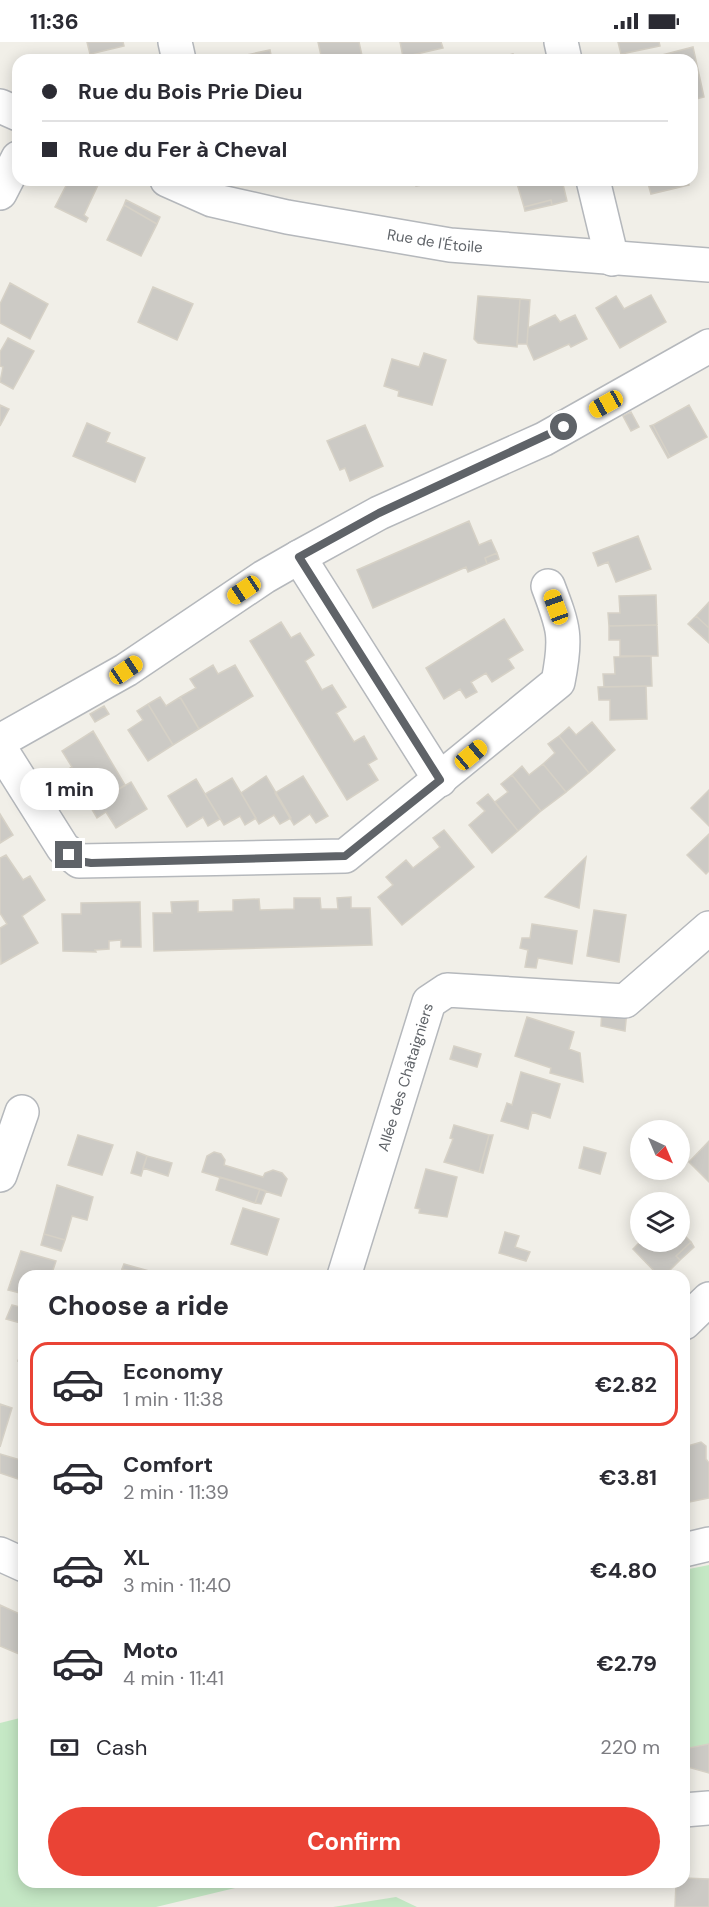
<!DOCTYPE html>
<meta charset="utf-8">
<style>
body{margin:0;font-family:"DM Sans",sans-serif;background:#f2f2f3;color:#2b2b33;height:100vh;display:flex;flex-direction:column;font-size:22px;white-space:nowrap}
*{box-sizing:border-box;margin:0}
p{font-size:20px;color:#7c7c81}
.icon{flex:none;width:33px;height:33px;fill:none;stroke:currentColor;stroke-width:2;stroke-linecap:round;stroke-linejoin:round}
.map{position:relative;flex:1;overflow:hidden}
.panel{position:absolute;left:18px;top:1228px;width:672px;height:618px;display:flex;flex-direction:column;background:#fff;border-radius:18px;box-shadow:0 3px 15px #0003}
.panel>*{flex:none}
.top-card{position:absolute;left:12px;top:12px;width:686px;height:132px;border-radius:18px;box-shadow:0 3px 15px #0003;display:grid;align-content:center;height:132px;padding:0 30px;background:#fff}
.needle{width:39px;rotate:136deg}
.controls{position:absolute;left:630px;top:1078px;display:grid;gap:12px}
.controls a{display:grid;place-items:center;width:60px;height:60px;border-radius:50%;background:#fff;box-shadow:0 3px 15px #0003;font-size:30px}
.end{position:absolute;width:27px;height:27px;margin:-14px;border:8px solid #5f6368;background:#fff;box-shadow:0 0 0 3px #fff}
.from{border-radius:50%}
.bubble{position:absolute;height:42px;border-radius:21px;background:#fff;box-shadow:0 3px 15px #0003;font-size:20px;font-weight:700;line-height:42px;text-align:center}
.car{position:absolute;width:18px;height:36px;margin:-18px -9px;border-radius:8px;box-shadow:0 0 4px 2px #0007;background:linear-gradient(#f5c518 24%,#345 0 40%,#f5c518 0 76%,#345 0 86%,#f5c518 0)}
.top-card b{display:flex;align-items:center;gap:21px;height:57px;font-size:22px}
.top-card b+b{border-top:2px solid #e1e1e2}
.top-card i{width:15px;height:15px;background:#2b2b33}
ul{padding:0;list-style:none}
li{display:flex;align-items:center;gap:18px;height:84px;margin:0 12px 9px;padding:0 18px;border:3px solid transparent;border-radius:18px}
li div{flex:1}
li b{display:block;font-size:22px}
li em{font-style:normal;font-weight:700}
li.active{border-color:#ea4335}
li>.icon{width:54px;height:54px;stroke-width:1.5}
h2{padding:0 30px;font-size:27px;line-height:72px}
.pay{display:flex;align-items:center;gap:15px;height:66px;padding:0 30px;font-size:22px}
.pay p{margin-inline-start:auto}
.action{display:flex;gap:12px;margin-top:auto;padding:12px 30px}
.action a{flex:1;height:69px;border-radius:36px;background:#ea4335;color:#fff;font-size:24px;font-weight:700;line-height:69px;text-align:center}
.status{display:flex;justify-content:space-between;align-items:center;height:42px;padding:0 30px;background:#fff;direction:ltr}
.status svg{height:16px;fill:currentColor}
.map>svg:first-child{display:block}
</style>
<div class="status"><b>11:36</b><svg viewBox="0 0 49 12"><path d="M0 12V9h3v3zM5 12V6h3v6zM10 12V3h3v9zM15 12V0h3v12zM26 1h20v11H26zM47 4h2v5h-2z"/></svg></div>
<div class="map">
<svg width="709" height="1865" viewBox="0 0 709 1865">
<rect width="100%" height="100%" fill="#f1efe8"/>
<path fill="#c5e8c5" d="M 709,1523 L 709,1702 L 684,1707 L 684,1528 Z
M 24,1675 L 24,1840 L 256,1841 L 156,1865 L 0,1865 L 0,1681 Z
M 396,1855 L 417,1865 L 333,1865 Z"/>
<path fill="#cccac5" stroke="#d6d1c6" stroke-width="1.5" d="M 87,0 L 123,0 L 124,4 L 90,12 Z
M 318,0 L 359,0 L 363,18 L 339,18 L 339,16 L 322,18 Z
M 400,0 L 441,0 L 443,6 L 403,15 Z
M 618,0 L 659,0 L 660,4 L 621,12 Z
M 693,5 L 704,55 L 692,58 L 692,18 L 659,18 L 658,14 Z
M 270,8 L 272,18 L 232,18 L 232,16 Z
M 513,12 L 514,18 L 488,18 Z
M 69,138 L 92,138 L 99,141 L 84,173 L 88,176 L 86,180 L 55,165 Z
M 415,138 L 458,138 L 416,144 Z
M 516,138 L 562,138 L 567,159 L 552,163 L 551,158 L 524,165 Z
M 647,138 L 688,138 L 689,143 L 651,152 Z
M 126,158 L 160,175 L 157,182 L 124,163 Z
M 551,158 L 552,163 L 525,169 L 524,165 Z
M 124,163 L 157,182 L 141,214 L 107,198 Z
M 10,241 L 48,262 L 30,297 L 0,281 L 0,262 Z
M 153,245 L 193,262 L 177,298 L 138,280 Z
M 651,253 L 666,280 L 620,306 L 596,266 L 616,254 L 624,267 Z
M 478,254 L 520,257 L 517,305 L 478,301 L 474,297 Z
M 520,257 L 530,258 L 527,302 L 517,302 Z
M 555,273 L 560,280 L 575,273 L 587,297 L 571,305 L 569,302 L 534,318 L 527,302 L 528,286 Z
M 8,296 L 34,309 L 13,347 L 0,340 L 3,325 L 0,324 L 0,310 Z
M 424,311 L 446,318 L 432,363 L 398,354 L 399,349 L 384,344 L 392,317 L 419,325 Z
M 0,363 L 9,367 L 0,384 Z
M 689,363 L 707,395 L 670,415 L 653,383 Z
M 631,370 L 639,385 L 631,389 L 623,374 Z
M 87,381 L 110,391 L 106,400 L 145,416 L 135,440 L 73,414 Z
M 365,383 L 383,424 L 350,439 L 345,426 L 340,428 L 327,399 Z
M 653,383 L 670,415 L 668,416 L 650,384 Z
M 469,479 L 479,503 L 491,498 L 497,511 L 485,516 L 487,522 L 468,530 L 466,525 L 373,566 L 357,528 Z
M 638,494 L 651,527 L 616,540 L 608,520 L 598,524 L 593,511 Z
M 497,511 L 499,517 L 487,522 L 485,516 Z
M 656,553 L 657,583 L 609,584 L 608,571 L 620,571 L 619,554 Z
M 709,560 L 709,586 L 696,574 Z
M 696,574 L 709,586 L 709,601 L 688,582 Z
M 504,577 L 523,608 L 508,617 L 514,626 L 492,640 L 486,631 L 471,640 L 477,650 L 466,656 L 460,647 L 444,657 L 426,626 Z
M 281,580 L 291,596 L 300,591 L 314,613 L 305,619 L 322,648 L 332,643 L 346,665 L 336,671 L 354,700 L 364,694 L 377,717 L 368,722 L 378,738 L 347,758 L 250,599 Z
M 657,583 L 658,614 L 620,614 L 620,598 L 609,598 L 609,584 Z
M 651,614 L 652,644 L 604,645 L 603,632 L 615,632 L 614,615 Z
M 213,623 L 218,632 L 235,623 L 253,654 L 199,687 L 180,655 L 196,646 L 190,637 Z
M 646,644 L 647,677 L 610,678 L 610,658 L 599,658 L 598,645 Z
M 160,655 L 166,664 L 180,655 L 199,687 L 173,703 L 148,662 Z
M 148,662 L 173,703 L 148,719 L 128,688 L 143,678 L 137,669 Z
M 104,664 L 109,672 L 95,680 L 90,672 Z
M 592,680 L 615,708 L 589,731 L 559,694 L 569,685 L 576,693 Z
M 93,689 L 125,743 L 94,762 L 86,748 L 76,753 L 62,731 L 72,725 L 62,709 Z
M 559,694 L 589,731 L 566,750 L 543,722 L 555,711 L 548,702 Z
M 543,722 L 566,750 L 541,769 L 512,733 L 522,724 L 529,733 Z
M 512,733 L 541,769 L 518,789 L 495,760 L 508,750 L 501,742 Z
M 266,734 L 291,776 L 280,782 L 274,773 L 259,782 L 241,751 Z
M 303,734 L 328,774 L 316,781 L 310,772 L 294,783 L 275,751 Z
M 232,736 L 256,776 L 245,783 L 240,774 L 224,783 L 205,752 Z
M 196,737 L 220,777 L 208,784 L 203,775 L 187,785 L 168,754 Z
M 131,740 L 147,767 L 116,786 L 106,770 L 97,776 L 90,764 Z
M 709,748 L 709,784 L 691,766 Z
M 488,752 L 518,789 L 492,811 L 469,783 L 485,769 L 477,761 Z
M 0,772 L 13,793 L 0,801 Z
M 444,788 L 474,825 L 402,883 L 378,855 L 393,843 L 386,835 L 406,818 L 413,826 L 440,805 L 433,796 Z
M 709,792 L 709,829 L 706,832 L 687,813 Z
M 6,813 L 23,838 L 30,834 L 45,858 L 22,874 L 38,901 L 1,922 L 0,886 L 7,882 L 0,871 L 0,816 Z
M 586,815 L 579,866 L 545,855 Z
M 351,855 L 351,866 L 370,866 L 372,903 L 154,909 L 153,871 L 172,871 L 171,860 L 198,859 L 198,870 L 233,869 L 233,858 L 259,857 L 260,868 L 294,867 L 294,856 L 320,856 L 321,867 L 338,867 L 337,856 Z
M 140,860 L 141,905 L 121,905 L 121,898 L 109,899 L 109,907 L 95,908 L 96,910 L 63,909 L 62,872 L 81,872 L 81,861 Z
M 594,868 L 626,873 L 619,920 L 587,914 Z
M 532,882 L 577,889 L 572,922 L 538,916 L 536,926 L 525,925 L 528,908 L 520,906 L 522,896 L 530,896 Z
M 602,967 L 627,968 L 625,989 L 601,984 Z
M 527,975 L 574,990 L 569,1007 L 580,1011 L 583,1040 L 550,1031 L 551,1026 L 515,1014 Z
M 454,1004 L 481,1012 L 477,1025 L 450,1017 Z
M 521,1030 L 560,1042 L 550,1076 L 532,1070 L 528,1087 L 501,1079 L 507,1061 L 512,1063 Z
M 454,1083 L 489,1093 L 479,1130 L 444,1120 L 453,1097 L 450,1096 Z
M 78,1093 L 113,1103 L 102,1133 L 68,1123 Z
M 489,1093 L 493,1093 L 483,1131 L 479,1130 Z
M 709,1099 L 709,1140 L 689,1120 Z
M 584,1105 L 606,1111 L 600,1132 L 579,1126 Z
M 137,1110 L 147,1114 L 141,1134 L 131,1131 Z
M 214,1110 L 221,1112 L 225,1118 L 224,1123 L 263,1135 L 265,1131 L 273,1128 L 282,1131 L 287,1137 L 281,1154 L 202,1130 L 207,1114 Z
M 147,1114 L 172,1121 L 168,1134 L 143,1126 Z
M 426,1127 L 457,1135 L 447,1175 L 419,1171 L 420,1167 L 415,1166 Z
M 220,1135 L 260,1147 L 255,1161 L 216,1148 Z
M 57,1143 L 93,1155 L 87,1178 L 72,1174 L 65,1198 L 44,1192 Z
M 260,1147 L 266,1149 L 261,1162 L 255,1161 Z
M 243,1166 L 279,1177 L 267,1213 L 231,1202 Z
M 680,1189 L 691,1200 L 676,1214 L 680,1218 L 664,1234 L 659,1234 L 633,1207 L 640,1200 L 680,1200 Z
M 505,1190 L 519,1194 L 515,1205 L 530,1210 L 526,1219 L 499,1211 Z
M 44,1192 L 65,1198 L 61,1209 L 41,1203 Z
M 691,1200 L 694,1205 L 680,1218 L 676,1214 Z
M 21,1209 L 56,1219 L 51,1234 L 24,1234 L 24,1252 L 8,1248 Z
M 124,1222 L 149,1229 L 164,1234 L 150,1234 L 122,1227 Z
M 122,1227 L 150,1234 L 120,1234 Z
M 12,1263 L 24,1266 L 24,1282 L 6,1277 Z
M 24,1301 L 24,1321 L 18,1319 Z
M 0,1362 L 12,1366 L 0,1405 Z
M 701,1400 L 706,1404 L 706,1417 L 709,1421 L 709,1456 L 684,1461 L 684,1405 Z
M 0,1412 L 24,1419 L 24,1439 L 0,1431 Z
M 0,1563 L 24,1574 L 24,1614 L 0,1604 Z
M 709,1702 L 709,1731 L 684,1724 L 684,1707 Z
M 684,1836 L 709,1837 L 709,1865 L 675,1865 L 676,1840 L 684,1840 Z"/>
<g fill="none" stroke-linecap="round" stroke-linejoin="round">
<defs>
<g id="minor">
<path d="M 175,0 L 179,18"/>
<path d="M 561,0 L 565,18"/>
<path d="M 0,64 L 18,72"/>
<path id="s1" d="M 167,138 L 212,158 L 287,175 L 450,203 L 709,223"/>
<path d="M 593,138 L 612,217"/>
<path d="M 0,151 L 18,116"/>
<path d="M 299,515 L 440,738"/>
<path d="M 0,699 L 126,628 L 264,535 L 299,515 L 379,471 L 544,397 L 709,304"/>
<path d="M 0,706 L 63,806 L 79,819 L 345,814 L 558,640 C 567,595 564,586 548,544"/>
<path d="M 0,1133 L 22,1070"/>
<path id="s2" d="M 344,1234 L 429,960 L 447,948 L 625,959 L 709,886"/>
<path d="M 684,1281 L 709,1257"/>
<path d="M 684,1508 L 709,1502"/>
<path d="M 0,1512 L 24,1523"/>
<path d="M 684,1768 L 709,1766"/>
</g>
</defs>
<use href="#minor" stroke="#b5b8bc" stroke-width="36"/>
<use href="#minor" stroke="#fff" stroke-width="33"/>
</g>
<g fill="none" stroke-linecap="round" stroke-linejoin="round">
<path stroke="#5f6368" stroke-width="8" d="M 69,813 L 79,819 L 91,821 L 345,814 L 440,738 L 299,515 L 379,471 L 564,385"/>
</g>
<g text-anchor="middle" stroke-width="5" stroke-linejoin="round" paint-order="stroke">
<g font-size="15" fill="#5f6368" stroke="#fff">
<text dy="5" stroke="none"><textPath href="#s1" startOffset="276">Rue de l'Étoile</textPath></text>
<text dy="5" stroke="none"><textPath href="#s2" startOffset="208">Allée des Châtaigniers</textPath></text>
</g>
</g>
</svg>
<div class="controls">
<a><svg class="needle" viewBox="-14 -14 28 28"><path d="M0-13l5 13h-10z" fill="#e53935"/><path d="M0 13l5-13h-10z" fill="#7c7c81"/></svg></a>
<a><svg class="icon" aria-label="layers" viewBox="0 0 24 24"><path d="M12 4l9 5-9 5-9-5zM3 14l9 5 9-5"/></svg></a>
</div>
<i class="end from" style="left:564px;top:385px"></i>
<i class="end" style="left:69px;top:813px"></i>
<div class="bubble" style="left:20px;top:726px;width:99px">1 min</div>
<i class="car" style="left:606px;top:362px;rotate:241deg"></i>
<i class="car" style="left:244px;top:548px;rotate:236deg"></i>
<i class="car" style="left:556px;top:565px;rotate:340deg"></i>
<i class="car" style="left:126px;top:628px;rotate:56deg"></i>
<i class="car" style="left:471px;top:713px;rotate:50deg"></i>
<div class="top-card">
<b><i class="from"></i>Rue du Bois Prie Dieu</b>
<b><i></i>Rue du Fer à Cheval</b>
</div>
<section class="panel">
<h2>Choose a ride</h2>
<ul>
<li class="active"><svg class="icon" aria-label="car" viewBox="0 0 24 24"><path d="M5 17H2v-5l4-1 3-4h7l3 4 3 1v5h-3M9 17h6M6 11h13"/><circle cx="7" cy="17" r="2"/><circle cx="17" cy="17" r="2"/></svg><div><b>Economy</b><p>1 min · 11:38</p></div><em>€2.82</em></li>
<li><svg class="icon" aria-label="car" viewBox="0 0 24 24"><path d="M5 17H2v-5l4-1 3-4h7l3 4 3 1v5h-3M9 17h6M6 11h13"/><circle cx="7" cy="17" r="2"/><circle cx="17" cy="17" r="2"/></svg><div><b>Comfort</b><p>2 min · 11:39</p></div><em>€3.81</em></li>
<li><svg class="icon" aria-label="car" viewBox="0 0 24 24"><path d="M5 17H2v-5l4-1 3-4h7l3 4 3 1v5h-3M9 17h6M6 11h13"/><circle cx="7" cy="17" r="2"/><circle cx="17" cy="17" r="2"/></svg><div><b>XL</b><p>3 min · 11:40</p></div><em>€4.80</em></li>
<li><svg class="icon" aria-label="car" viewBox="0 0 24 24"><path d="M5 17H2v-5l4-1 3-4h7l3 4 3 1v5h-3M9 17h6M6 11h13"/><circle cx="7" cy="17" r="2"/><circle cx="17" cy="17" r="2"/></svg><div><b>Moto</b><p>4 min · 11:41</p></div><em>€2.79</em></li>
</ul>
<div class="pay"><svg class="icon" aria-label="cash" viewBox="0 0 24 24"><path d="M3 7h18v10H3z"/><circle cx="12" cy="12" r="2"/></svg>Cash<p>220 m</p></div>
<div class="action"><a>Confirm</a></div>
</section>
</div>
